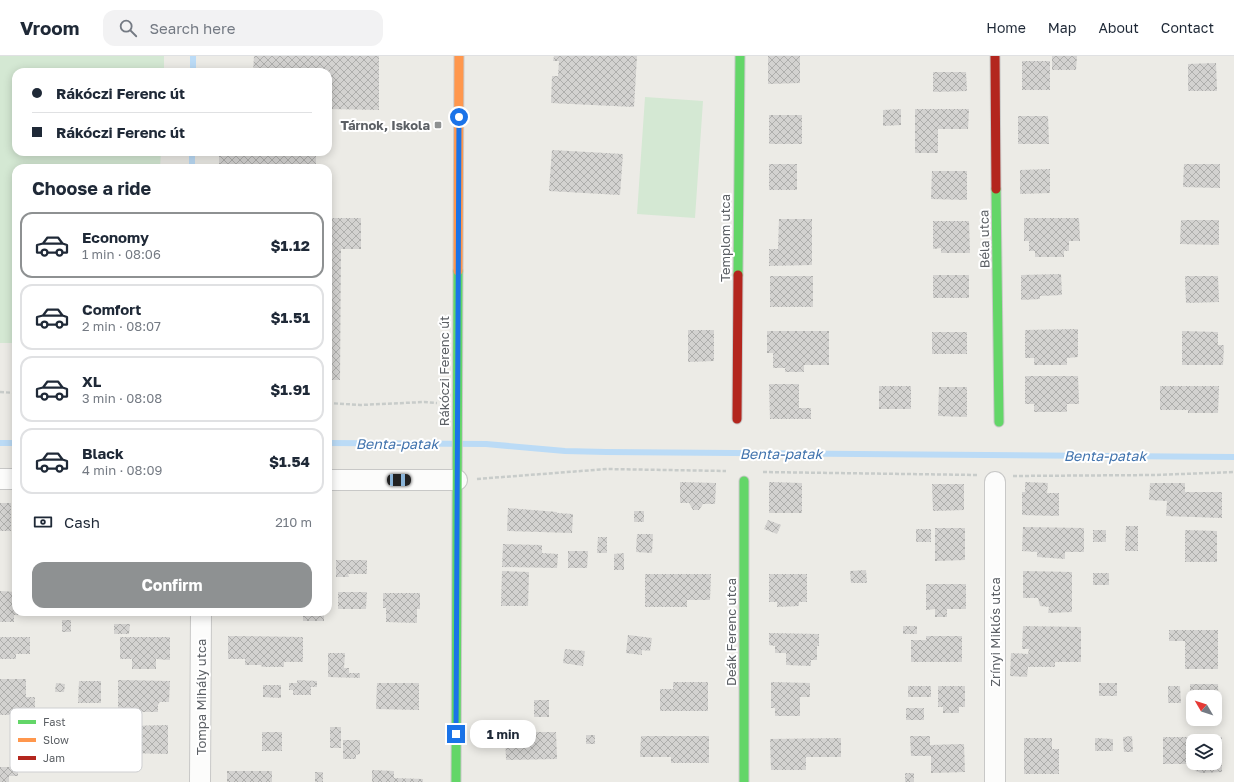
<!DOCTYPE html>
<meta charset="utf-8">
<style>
body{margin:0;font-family:"Golos Text",sans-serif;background:#f2f2f3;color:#1f2937;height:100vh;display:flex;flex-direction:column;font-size:15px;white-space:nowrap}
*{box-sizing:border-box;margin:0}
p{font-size:13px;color:#747a83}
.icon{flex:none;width:22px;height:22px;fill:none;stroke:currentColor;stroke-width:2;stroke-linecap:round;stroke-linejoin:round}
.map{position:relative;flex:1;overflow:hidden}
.side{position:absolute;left:12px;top:108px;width:320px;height:452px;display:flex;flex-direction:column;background:#fff;border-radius:12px;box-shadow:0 2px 10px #0003}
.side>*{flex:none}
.banner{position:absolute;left:12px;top:12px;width:320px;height:88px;border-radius:12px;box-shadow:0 2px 10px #0003;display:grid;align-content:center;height:88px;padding:0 20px;background:#fff}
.needle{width:26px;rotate:309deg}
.fabs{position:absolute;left:1186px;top:634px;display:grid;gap:8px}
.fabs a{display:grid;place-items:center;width:36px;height:36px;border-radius:8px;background:#fff;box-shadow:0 2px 10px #0003;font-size:20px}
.end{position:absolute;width:18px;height:18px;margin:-9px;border:5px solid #1a73e8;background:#fff;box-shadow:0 0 0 2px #fff}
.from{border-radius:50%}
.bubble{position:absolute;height:28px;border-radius:12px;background:#fff;box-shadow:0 2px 10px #0003;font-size:13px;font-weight:700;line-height:28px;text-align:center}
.car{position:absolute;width:12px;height:24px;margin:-12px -6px;border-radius:5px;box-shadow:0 0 3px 1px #0007;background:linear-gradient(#222 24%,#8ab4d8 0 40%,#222 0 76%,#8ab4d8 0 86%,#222 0)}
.banner b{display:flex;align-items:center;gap:14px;height:38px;font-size:15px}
.banner b+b{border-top:1px solid #e0e1e3}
.banner i{width:10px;height:10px;background:#1f2937}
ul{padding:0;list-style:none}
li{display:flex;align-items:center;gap:12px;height:66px;margin:0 8px 6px;padding:0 12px;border:2px solid #e0e1e3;border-radius:12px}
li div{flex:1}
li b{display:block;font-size:15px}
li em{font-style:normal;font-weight:700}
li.on{border-color:#8e9192}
li>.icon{width:36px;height:36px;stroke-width:1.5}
h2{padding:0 20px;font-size:18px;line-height:48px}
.pay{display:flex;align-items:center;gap:10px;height:44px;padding:0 20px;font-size:15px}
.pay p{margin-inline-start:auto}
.action{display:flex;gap:8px;margin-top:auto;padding:8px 20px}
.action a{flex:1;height:46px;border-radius:12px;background:#8e9192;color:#fff;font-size:16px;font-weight:700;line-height:46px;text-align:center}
header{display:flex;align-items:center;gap:24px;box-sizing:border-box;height:56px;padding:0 20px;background:#fff;border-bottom:1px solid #e0e1e3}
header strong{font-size:19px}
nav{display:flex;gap:22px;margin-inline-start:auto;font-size:14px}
.search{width:280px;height:36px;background:#f2f2f3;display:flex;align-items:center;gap:10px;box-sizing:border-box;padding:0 14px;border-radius:12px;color:#747a83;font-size:15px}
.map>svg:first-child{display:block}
</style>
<header>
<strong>Vroom</strong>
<div class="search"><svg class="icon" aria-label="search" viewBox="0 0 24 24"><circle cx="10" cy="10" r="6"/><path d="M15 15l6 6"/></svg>Search here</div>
<nav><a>Home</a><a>Map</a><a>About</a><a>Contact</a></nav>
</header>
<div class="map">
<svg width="1234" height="726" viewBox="0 0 1234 726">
<defs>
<pattern id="building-cross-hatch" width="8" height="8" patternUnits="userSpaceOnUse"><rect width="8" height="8" fill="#d3d2d0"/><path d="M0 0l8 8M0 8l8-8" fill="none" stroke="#aeaeac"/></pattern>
</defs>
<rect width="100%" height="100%" fill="#ecebe6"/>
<path fill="#d4e8d3" d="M 0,0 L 164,0 L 164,16 L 16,16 L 16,96 L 161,96 L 160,112 L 16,112 L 16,287 L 0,287 Z
M 645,41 L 703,45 L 695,162 L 637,158 Z"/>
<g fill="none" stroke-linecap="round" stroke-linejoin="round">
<path stroke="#bbdbf6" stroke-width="6" d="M 193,16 L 193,0
M 192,112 L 192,96
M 0,387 L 16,387
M 328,387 L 486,388 L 565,395 L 606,396 L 1234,401"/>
</g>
<path fill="url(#building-cross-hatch)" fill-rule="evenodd" d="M 254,0 L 379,0 L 379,54 L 328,53 L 328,16 L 253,16 Z
M 554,0 L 637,0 L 634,51 L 551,47 L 552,20 L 558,20 L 559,5 L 553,5 Z
M 768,0 L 800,0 L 800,27 L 768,28 Z
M 1052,0 L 1077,0 L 1076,14 L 1052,14 Z
M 1022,5 L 1050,5 L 1050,34 L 1022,34 Z
M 1216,7 L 1217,35 L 1188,35 L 1188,8 Z
M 933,16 L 966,16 L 967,35 L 933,36 Z
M 901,53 L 901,69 L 883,70 L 883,54 Z
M 915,53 L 969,53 L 968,73 L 938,73 L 938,97 L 915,97 Z
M 769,59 L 802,59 L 802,88 L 769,88 Z
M 1018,60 L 1048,60 L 1049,88 L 1018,88 Z
M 552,94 L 623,98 L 620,139 L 549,135 Z
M 219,96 L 316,96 L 316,112 L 219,112 Z
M 769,108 L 797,108 L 797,134 L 769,134 Z
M 1184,108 L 1220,108 L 1220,132 L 1183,131 Z
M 1050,113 L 1050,137 L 1020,138 L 1020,114 Z
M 932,115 L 967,115 L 967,144 L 931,143 Z
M 328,162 L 361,162 L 361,193 L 341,193 L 340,324 L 328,324 Z
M 1024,162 L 1079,162 L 1080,185 L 1069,185 L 1069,195 L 1064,195 L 1064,201 L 1035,201 L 1035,195 L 1029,195 L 1029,185 L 1024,185 Z
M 779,163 L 812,163 L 812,209 L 769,210 L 769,193 L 778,193 Z
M 1181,164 L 1219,164 L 1219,189 L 1180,188 Z
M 933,165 L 969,165 L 970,197 L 941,197 L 941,192 L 933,193 Z
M 1061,218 L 1062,239 L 1040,240 L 1040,243 L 1021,244 L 1021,219 Z
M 933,219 L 969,219 L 969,242 L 933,242 Z
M 770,220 L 813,220 L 813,251 L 770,251 Z
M 1185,220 L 1218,220 L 1219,246 L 1186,247 Z
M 1078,273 L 1078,301 L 1067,302 L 1067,309 L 1034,309 L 1034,302 L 1025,302 L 1025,274 Z
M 688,274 L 714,274 L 714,305 L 688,306 Z
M 767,275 L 829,275 L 829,309 L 804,309 L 804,316 L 785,316 L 785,312 L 773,312 L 773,297 L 767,297 Z
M 1182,275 L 1218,276 L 1218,289 L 1224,289 L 1223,309 L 1182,309 Z
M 932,276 L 967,276 L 967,298 L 932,298 Z
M 1025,320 L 1078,320 L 1079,348 L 1067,348 L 1067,356 L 1034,356 L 1034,348 L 1025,348 Z
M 769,328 L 799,328 L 799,352 L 811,352 L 811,363 L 770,363 Z
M 879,330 L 911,330 L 911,353 L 879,353 Z
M 1160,330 L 1219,330 L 1218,357 L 1188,357 L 1188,354 L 1160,354 Z
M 939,331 L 967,331 L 967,361 L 938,360 Z
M 680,426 L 716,427 L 715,448 L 703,448 L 699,454 L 693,454 L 689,447 L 680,447 Z
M 769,426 L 802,427 L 802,457 L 769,457 Z
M 1025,426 L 1048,427 L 1047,437 L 1059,437 L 1059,460 L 1022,459 L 1022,436 L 1025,436 Z
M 1150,427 L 1185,427 L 1185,436 L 1222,436 L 1222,462 L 1166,460 L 1167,445 L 1149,444 Z
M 932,428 L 964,428 L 964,454 L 933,455 Z
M 0,447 L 11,447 L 11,475 L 0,475 Z
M 508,452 L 557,456 L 557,457 L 573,458 L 572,477 L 507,475 Z
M 634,455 L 644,455 L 644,466 L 634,466 Z
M 768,464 L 781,469 L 777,478 L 764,473 Z
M 1126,470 L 1138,470 L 1138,495 L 1125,495 Z
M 1023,471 L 1084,472 L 1084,496 L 1065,496 L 1065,503 L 1037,501 L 1037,496 L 1022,495 Z
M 935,472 L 965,472 L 965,504 L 935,505 Z
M 916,473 L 931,473 L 931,486 L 916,486 Z
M 1093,474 L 1106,474 L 1106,486 L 1093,486 Z
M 1185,474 L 1217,475 L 1217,506 L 1185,506 Z
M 637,478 L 653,478 L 652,497 L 636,496 Z
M 598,481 L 607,481 L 607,497 L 597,497 Z
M 503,488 L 542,489 L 542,497 L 558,498 L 557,512 L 502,511 Z
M 568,495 L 588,495 L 587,512 L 568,512 Z
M 624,497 L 624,514 L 614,514 L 614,498 Z
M 336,504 L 367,504 L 367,518 L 348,518 L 349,521 L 336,521 Z
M 866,514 L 867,527 L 851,527 L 850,515 Z
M 502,515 L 529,516 L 528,550 L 501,550 Z
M 1023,515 L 1072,516 L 1072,556 L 1048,557 L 1049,551 L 1040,550 L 1038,542 L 1023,542 Z
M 1093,517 L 1109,517 L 1109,529 L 1093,529 Z
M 645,518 L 711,518 L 710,544 L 687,544 L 687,551 L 645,551 Z
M 769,518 L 807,518 L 807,546 L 799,546 L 799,550 L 777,551 L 777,546 L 769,546 Z
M 926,528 L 966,528 L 966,553 L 947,553 L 947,561 L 935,561 L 935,553 L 926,554 Z
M 0,535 L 16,536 L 16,556 L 32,556 L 32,559 L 14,559 L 14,566 L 0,566 Z
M 338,536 L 367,536 L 366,553 L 338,553 Z
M 383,537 L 420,537 L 420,553 L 417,553 L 417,567 L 386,566 L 386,552 L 383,552 Z
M 303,556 L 324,556 L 324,565 L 303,565 Z
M 62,564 L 71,564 L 71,576 L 62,576 Z
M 114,568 L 130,568 L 129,578 L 114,578 Z
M 903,570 L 917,570 L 917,578 L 903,578 Z
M 1023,570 L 1081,571 L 1081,606 L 1055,606 L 1055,611 L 1028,611 L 1027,621 L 1010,620 L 1011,597 L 1028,598 L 1029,593 L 1022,593 Z
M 1169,574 L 1218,574 L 1218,613 L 1185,613 L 1185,585 L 1169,585 Z
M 769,577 L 819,578 L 819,590 L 817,590 L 817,604 L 811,604 L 811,610 L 786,609 L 786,597 L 775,597 L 775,590 L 769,589 Z
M 628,579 L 652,582 L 650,595 L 642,594 L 642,599 L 626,597 Z
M 228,580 L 303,581 L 303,606 L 284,606 L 284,611 L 262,611 L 261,609 L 245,609 L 245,603 L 228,603 Z
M 926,580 L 962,580 L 962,606 L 911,606 L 911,584 L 926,584 Z
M 0,581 L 30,581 L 30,598 L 16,598 L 16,603 L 0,603 Z
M 120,581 L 170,581 L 170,604 L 156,603 L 156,613 L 132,613 L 132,603 L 120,603 Z
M 565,593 L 585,595 L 583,610 L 563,607 Z
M 328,597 L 345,597 L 344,612 L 349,612 L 349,617 L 360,617 L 360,622 L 328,621 Z
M 0,623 L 26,623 L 26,641 L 35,641 L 35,657 L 26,656 L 26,659 L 0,659 Z
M 118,624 L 170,625 L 169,646 L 160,646 L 158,649 L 158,656 L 118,656 Z
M 297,624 L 317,625 L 317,631 L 311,631 L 311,639 L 293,639 L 293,634 L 289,634 L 289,627 L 297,627 Z
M 79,625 L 101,625 L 101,647 L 78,647 Z
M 673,626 L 708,626 L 708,655 L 660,655 L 660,633 L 673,633 Z
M 771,626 L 810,627 L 810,641 L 800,641 L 800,660 L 775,660 L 775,652 L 771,652 Z
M 56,627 L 65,628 L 64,636 L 55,636 Z
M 377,627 L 419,627 L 419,654 L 376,653 Z
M 1099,627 L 1117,627 L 1117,640 L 1099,640 Z
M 1190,628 L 1218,628 L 1219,662 L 1215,662 L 1215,641 L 1193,641 L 1193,663 L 1190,663 Z
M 263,629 L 281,629 L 281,642 L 263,641 Z
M 908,630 L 931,630 L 931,641 L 908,641 Z
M 938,630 L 965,630 L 965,651 L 959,651 L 959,657 L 943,657 L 943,651 L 938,651 Z
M 1168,630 L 1180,630 L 1181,647 L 1168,647 Z
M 534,644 L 549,644 L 549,661 L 534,661 Z
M 906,652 L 924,652 L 924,664 L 906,664 Z
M 168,669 L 168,698 L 126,697 L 126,670 Z
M 330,671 L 341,671 L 341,692 L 330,692 Z
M 262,676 L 282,676 L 282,695 L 262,695 Z
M 505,676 L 556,676 L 557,703 L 506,704 Z
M 586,679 L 595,679 L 595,688 L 586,688 Z
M 641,680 L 709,680 L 709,707 L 671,707 L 671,701 L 640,701 Z
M 910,680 L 930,680 L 930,689 L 964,688 L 965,716 L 931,717 L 931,700 L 911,700 Z
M 1132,680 L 1133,696 L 1124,696 L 1123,681 Z
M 1163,681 L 1222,681 L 1222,716 L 1201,717 L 1196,715 L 1190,708 L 1163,708 ZM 1193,685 L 1215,685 L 1215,707 L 1193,707 Z
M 841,682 L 841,701 L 806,701 L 806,714 L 771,714 L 770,683 Z
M 1024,682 L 1052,682 L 1052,693 L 1059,693 L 1059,718 L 1024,718 Z
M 1095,682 L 1113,683 L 1113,695 L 1095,695 Z
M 343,684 L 360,684 L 360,698 L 356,699 L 356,703 L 343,703 Z
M 0,711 L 18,711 L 18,720 L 9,720 L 9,726 L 0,726 Z
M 372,714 L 394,715 L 394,722 L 423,723 L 423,726 L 372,726 Z
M 227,715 L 272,715 L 272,726 L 227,726 Z
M 315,716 L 323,716 L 323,726 L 315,726 Z
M 905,717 L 914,717 L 914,726 L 905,726 Z"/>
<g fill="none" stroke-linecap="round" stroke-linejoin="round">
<defs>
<path id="street" d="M 0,423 L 16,423
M 328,424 L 457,424
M 200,726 L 201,556
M 995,726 L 995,426"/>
<path id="fast" d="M 996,133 L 999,366
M 738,219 L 740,0
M 744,425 L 744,726
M 456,726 L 458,215"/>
<path id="slow" d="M 458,215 L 459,0"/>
<path id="jam" d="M 995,0 L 996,133
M 737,363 L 738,219"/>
</defs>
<use href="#street" stroke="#c8c8c7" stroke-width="22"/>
<use href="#fast" stroke="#c9c9c8" stroke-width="11"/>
<use href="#slow" stroke="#c9c9c8" stroke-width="11"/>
<use href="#jam" stroke="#c9c9c8" stroke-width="11"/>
<path stroke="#c8ccca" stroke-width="2.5" stroke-dasharray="4 2" stroke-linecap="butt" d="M 0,336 L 16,337
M 328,347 L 360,349 L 424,346 L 437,347
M 763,416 L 978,419
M 1013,420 L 1156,419 L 1234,416
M 477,423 L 607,413 L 726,415"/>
<use href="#street" stroke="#fcfcfb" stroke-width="20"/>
<use href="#fast" stroke="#63d668" stroke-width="9"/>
<use href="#slow" stroke="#ff974d" stroke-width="9"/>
<use href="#jam" stroke="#b3261e" stroke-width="9"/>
</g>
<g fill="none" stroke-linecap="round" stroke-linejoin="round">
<path stroke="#1a73e8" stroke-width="5" d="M 456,678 L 459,61"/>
</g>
<rect fill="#8e9192" stroke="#fff" stroke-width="1.5" x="434" y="65" width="8" height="8" rx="2"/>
<g text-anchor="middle" stroke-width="4" stroke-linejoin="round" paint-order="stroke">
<g font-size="13" font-weight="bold" fill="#5c6065" stroke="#fff" text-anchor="end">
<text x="430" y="74">Tárnok, Iskola</text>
</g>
<g font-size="13" fill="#5c6065" stroke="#fff">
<text transform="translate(725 182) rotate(-90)" y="5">Templom utca</text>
<text transform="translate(984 183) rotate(-91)" y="5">Béla utca</text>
<text transform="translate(444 315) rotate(-90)" y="5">Rákóczi Ferenc út</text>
<text transform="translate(731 576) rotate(-90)" y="5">Deák Ferenc utca</text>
<text transform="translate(995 576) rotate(-90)" y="5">Zrínyi Miklós utca</text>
<text transform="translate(201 641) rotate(-90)" y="5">Tompa Mihály utca</text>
</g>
<g font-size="14" font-style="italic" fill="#4274ae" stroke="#fff">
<text x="397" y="393">Benta-patak</text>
<text x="781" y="403">Benta-patak</text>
<text x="1105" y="405">Benta-patak</text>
</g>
</g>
<rect x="10" y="652" width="132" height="64" rx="6" fill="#fff" stroke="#cecfd1" stroke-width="1"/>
<rect x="18" y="664" width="18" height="4" fill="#63d668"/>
<rect x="18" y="682" width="18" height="4" fill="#ff974d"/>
<rect x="18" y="700" width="18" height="4" fill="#b3261e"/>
<g font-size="11" fill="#5c6065">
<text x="43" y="670">Fast</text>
<text x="43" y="688">Slow</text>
<text x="43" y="706">Jam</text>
</g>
</svg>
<div class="fabs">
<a><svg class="needle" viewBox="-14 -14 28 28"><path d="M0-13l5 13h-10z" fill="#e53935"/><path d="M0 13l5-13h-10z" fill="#747a83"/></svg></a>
<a><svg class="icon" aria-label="layers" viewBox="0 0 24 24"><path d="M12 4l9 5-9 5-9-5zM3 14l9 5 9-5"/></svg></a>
</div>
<i class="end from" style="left:459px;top:61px"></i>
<i class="end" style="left:456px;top:678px"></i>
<div class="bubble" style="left:470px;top:664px;width:66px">1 min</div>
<i class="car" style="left:399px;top:424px;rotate:90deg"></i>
<div class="banner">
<b><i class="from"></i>Rákóczi Ferenc út</b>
<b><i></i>Rákóczi Ferenc út</b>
</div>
<section class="side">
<h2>Choose a ride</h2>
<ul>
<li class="on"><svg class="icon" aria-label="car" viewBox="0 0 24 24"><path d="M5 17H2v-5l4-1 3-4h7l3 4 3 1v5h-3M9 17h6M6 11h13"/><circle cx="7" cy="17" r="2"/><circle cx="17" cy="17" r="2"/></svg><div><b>Economy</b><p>1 min · 08:06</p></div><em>$1.12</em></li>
<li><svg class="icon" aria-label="car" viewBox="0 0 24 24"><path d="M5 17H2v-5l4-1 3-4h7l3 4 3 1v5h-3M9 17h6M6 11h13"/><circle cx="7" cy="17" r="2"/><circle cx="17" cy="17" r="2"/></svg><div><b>Comfort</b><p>2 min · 08:07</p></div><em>$1.51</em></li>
<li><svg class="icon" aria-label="car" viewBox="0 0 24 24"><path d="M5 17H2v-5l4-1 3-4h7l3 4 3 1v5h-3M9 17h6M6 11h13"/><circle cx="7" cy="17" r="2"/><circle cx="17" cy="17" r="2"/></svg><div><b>XL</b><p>3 min · 08:08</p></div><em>$1.91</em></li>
<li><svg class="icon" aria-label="car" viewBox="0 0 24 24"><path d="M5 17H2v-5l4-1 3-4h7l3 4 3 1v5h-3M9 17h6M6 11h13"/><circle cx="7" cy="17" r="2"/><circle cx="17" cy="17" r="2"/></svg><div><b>Black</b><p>4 min · 08:09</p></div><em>$1.54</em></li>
</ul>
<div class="pay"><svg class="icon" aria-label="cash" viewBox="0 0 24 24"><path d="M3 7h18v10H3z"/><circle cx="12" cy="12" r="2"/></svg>Cash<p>210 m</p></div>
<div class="action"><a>Confirm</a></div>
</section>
</div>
